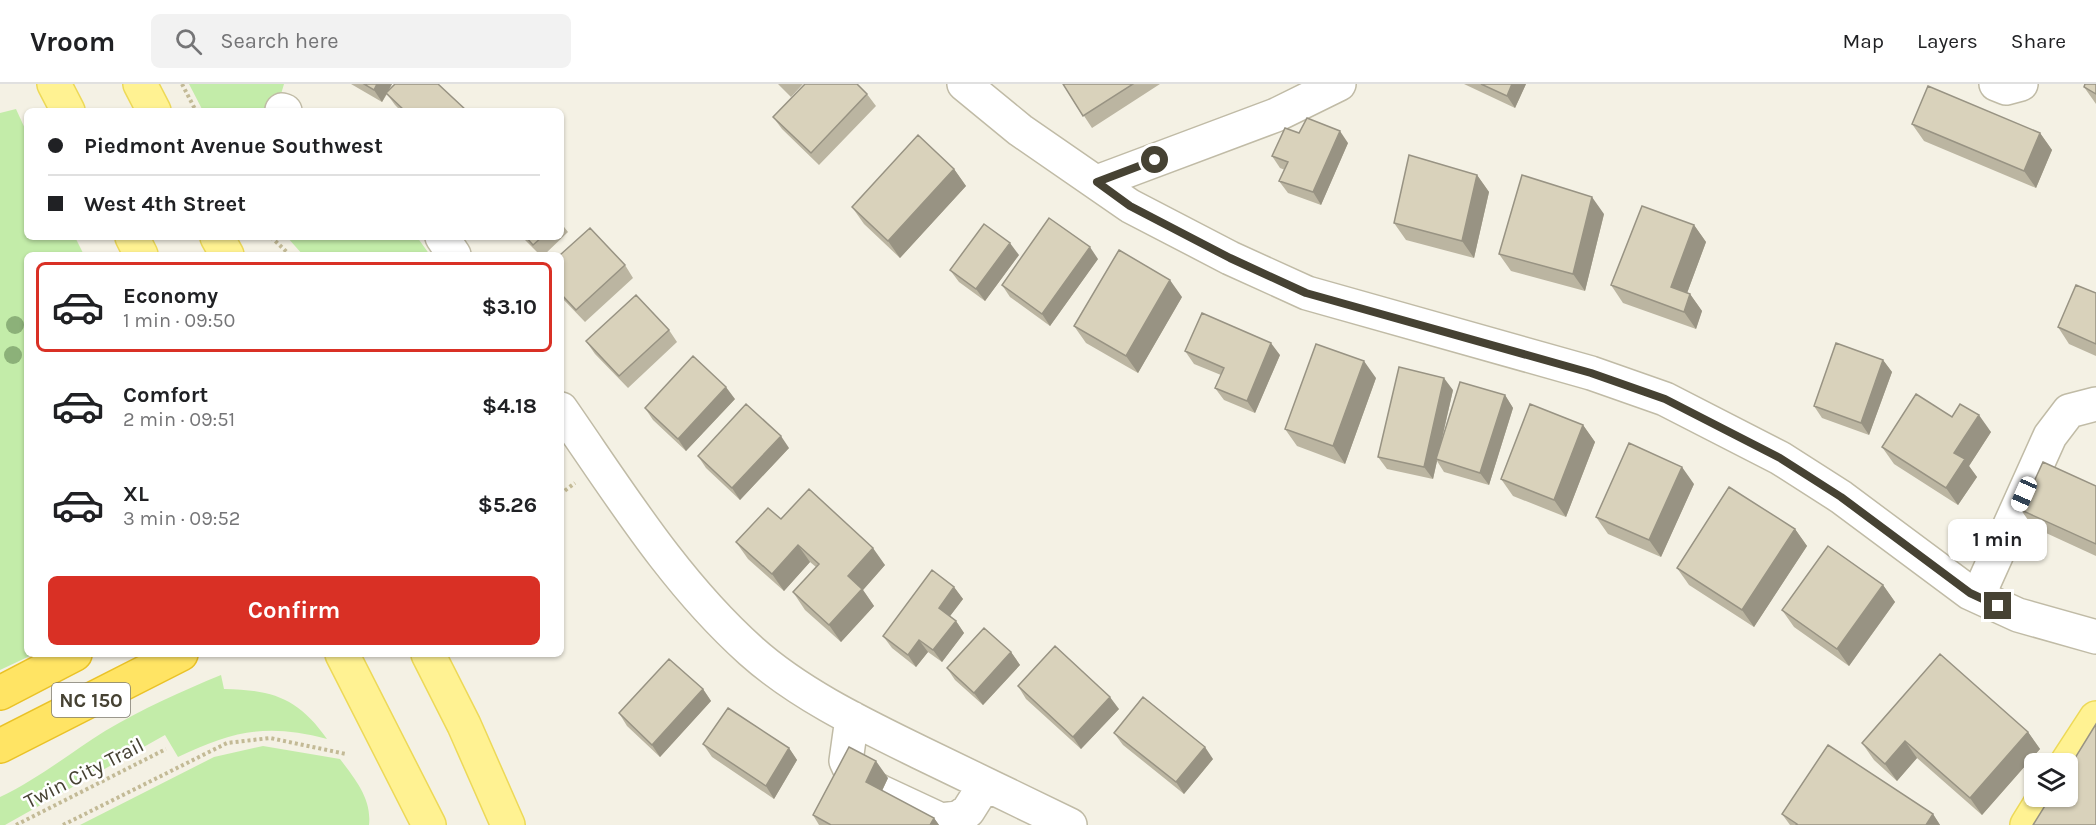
<!DOCTYPE html>
<meta charset="utf-8">
<style>
body{margin:0;font-family:Karla,sans-serif;background:#f2f2f2;color:#202124;height:100vh;display:flex;flex-direction:column;font-size:22px;white-space:nowrap}
*{box-sizing:border-box;margin:0}
p{font-size:20px;color:#757577}
.icon{flex:none;width:33px;height:33px;fill:none;stroke:currentColor;stroke-width:2;stroke-linecap:round;stroke-linejoin:round}
.map{position:relative;flex:1;overflow:hidden}
.details{position:absolute;left:24px;top:168px;width:540px;height:405px;display:flex;flex-direction:column;background:#fff;border-radius:9px;box-shadow:0 2px 4px #0004}
.details>*{flex:none}
.hud{position:absolute;left:24px;top:24px;width:540px;height:132px;border-radius:9px;box-shadow:0 2px 4px #0004;display:grid;align-content:center;height:132px;padding:0 24px;background:#fff}
.controls{position:absolute;left:2024px;top:669px;display:grid;gap:12px}
.controls a{display:grid;place-items:center;width:54px;height:54px;border-radius:9px;background:#fff;box-shadow:0 2px 4px #0004;font-size:30px}
.end{position:absolute;width:27px;height:27px;margin:-14px;border:8px solid #464233;background:#fff;box-shadow:0 0 0 3px #fff}
.from{border-radius:50%}
.bubble{position:absolute;height:42px;border-radius:9px;background:#fff;box-shadow:0 2px 4px #0004;font-size:20px;font-weight:700;line-height:42px;text-align:center}
.car{position:absolute;width:18px;height:36px;margin:-18px -9px;border-radius:8px;box-shadow:0 0 4px 2px #0007;background:linear-gradient(#fff 24%,#345 0 40%,#fff 0 76%,#345 0 86%,#fff 0)}
.hud b{display:flex;align-items:center;gap:21px;height:57px;font-size:22px}
.hud b+b{border-top:2px solid #e0e0e0}
.hud i{width:15px;height:15px;background:#202124}
ul{padding:10px 0 0;list-style:none}
li{display:flex;align-items:center;gap:18px;height:90px;margin:0 12px 9px;padding:0 12px;border:3px solid transparent;border-radius:9px}
li div{flex:1}
li b{display:block;font-size:22px}
li em{font-style:normal;font-weight:700}
li.current{border-color:#d93025}
li>.icon{width:54px;height:54px;stroke-width:1.5}
.primary-button{display:flex;gap:12px;margin-top:auto;padding:12px 24px}
.primary-button a{flex:1;height:69px;border-radius:9px;background:#d93025;color:#fff;font-size:24px;font-weight:700;line-height:69px;text-align:center}
header{display:flex;align-items:center;gap:36px;box-sizing:border-box;height:84px;padding:0 30px;background:#fff;border-bottom:2px solid #e0e0e0}
header strong{font-size:28px}
nav{display:flex;gap:33px;margin-inline-start:auto;font-size:21px}
.search{width:420px;height:54px;background:#f2f2f2;display:flex;align-items:center;gap:15px;box-sizing:border-box;padding:0 21px;border-radius:9px;color:#757577;font-size:22px}
.map>svg:first-child{display:block}
</style>
<header>
<strong>Vroom</strong>
<div class="search"><svg class="icon" aria-label="search" viewBox="0 0 24 24"><circle cx="10" cy="10" r="6"/><path d="M15 15l6 6"/></svg>Search here</div>
<nav><a>Map</a><a>Layers</a><a>Share</a></nav>
</header>
<div class="map">
<svg width="2096" height="741" viewBox="0 0 2096 741">
<rect width="100%" height="100%" fill="#f4f1e4"/>
<path fill="#c3eca9" d="M 189,0 L 284,0 L 276,27 L 203,27 Z
M 16,25 L 27,49 L 27,153 L 75,153 L 84,171 L 27,171 L 27,570 L 34,570 L 0,586 L 0,29 Z
M 287,153 L 417,153 L 430,171 L 303,171 Z
M 221,591 L 224,605 C 273,606 298,614 327,655 C 267,639 233,647 178,673 L 165,651 L 5,741 L 0,741 L 0,713 C 38,695 70,669 105,647 C 142,625 182,607 221,591 Z
M 263,662 L 340,675 C 355,695 372,715 369,741 L 80,741 L 214,673 Z"/>
<g fill="none" stroke-linecap="round" stroke-linejoin="round">
<defs>
<path id="minor" d="M 964,0 L 1020,46 L 1130,122 L 1230,174 L 1307,209 L 1591,289 L 1665,315 L 1780,374 L 1841,413 L 1970,509 L 2018,531 L 2096,553
M 1996,0 L 2006,4 L 2021,0
M 282,26 L 285,27
M 1097,98 L 1276,31 L 1339,0
M 442,153 L 454,171
M 561,325 C 620,410 674,498 751,567 C 799,610 862,640 919,668 C 969,692 1020,717 1070,741
M 1978,512 L 2050,352 L 2069,327 L 2096,320
M 852,634 L 846,677 L 854,694 L 881,708 L 941,736 L 958,734 L 968,727 L 985,700"/>
<path id="major" d="M 54,0 L 68,27
M 140,0 L 154,27
M 132,153 L 141,171
M 217,153 L 227,171
M 342,570 L 429,741
M 428,570 L 464,641 L 508,741
M 2066,680 L 2096,634
M 2027,741 L 2045,712"/>
<path id="highway" d="M 0,609 L 75,570
M 0,662 L 181,570"/>
</defs>
<use href="#minor" stroke="#c0bba6" stroke-width="36"/>
<use href="#major" stroke="#edd958" stroke-width="36"/>
<use href="#highway" stroke="#eac227" stroke-width="36"/>
<path stroke="#c3ba96" stroke-width="4" stroke-dasharray="3 3" stroke-linecap="butt" d="M 182,0 L 196,27
M 271,153 L 290,171
M 561,405 L 563,408 L 575,399
M 16,741 L 166,665
M 63,741 L 227,659 L 270,654 L 346,670"/>
<use href="#minor" stroke="#fff" stroke-width="33"/>
<use href="#major" stroke="#fff292" stroke-width="33"/>
<use href="#highway" stroke="#ffe464" stroke-width="33"/>
</g>
<g fill="#8cb179">
<circle cx="15" cy="241" r="9"/>
<circle cx="13" cy="271" r="9"/>
</g>
<path fill="#bbb5a1" d="M 351,0 L 392,0 L 388,7 L 467,27 L 401,27 L 395,21 L 387,10 L 382,18 Z
M 778,0 L 803,0 L 791,13 Z
M 1063,0 L 1160,0 L 1092,44 Z
M 1464,0 L 1526,0 L 1515,24 Z
M 2096,0 L 2096,20 L 2084,3 Z
M 867,10 L 876,22 L 819,81 L 782,45 L 773,33 Z
M 1912,40 L 2040,49 L 2052,66 L 2036,104 L 1924,57 Z
M 1299,49 L 1348,59 L 1321,121 L 1288,109 L 1279,97 L 1285,86 L 1280,84 L 1272,72 Z
M 954,85 L 966,102 L 900,174 L 864,140 L 852,123 Z
M 1477,91 L 1489,108 L 1474,174 L 1406,156 L 1394,139 Z
M 1604,130 L 1585,207 L 1511,187 L 1499,170 Z
M 561,139 L 568,148 L 544,171 L 540,171 L 522,153 L 561,153 Z
M 1694,141 L 1706,158 L 1687,209 L 1690,210 L 1702,227 L 1696,245 L 1623,219 L 1611,201 Z
M 561,171 L 625,181 L 633,194 L 585,238 L 561,213 Z
M 1019,171 L 985,217 L 959,198 L 950,186 Z
M 1098,175 L 1050,242 L 1010,213 L 1002,201 Z
M 2096,209 L 2096,272 L 2069,260 L 2058,243 Z
M 1182,213 L 1138,289 L 1086,259 L 1074,242 Z
M 669,246 L 677,258 L 628,304 L 595,270 L 586,257 Z
M 1185,267 L 1280,271 L 1255,329 L 1224,316 L 1215,304 L 1221,291 L 1194,280 Z
M 1883,276 L 1892,288 L 1869,351 L 1822,334 L 1814,322 Z
M 1376,294 L 1345,380 L 1297,362 L 1285,345 Z
M 1453,306 L 1441,359 L 1505,311 L 1513,324 L 1489,401 L 1444,388 L 1437,377 L 1433,395 L 1387,385 L 1378,373 Z
M 735,315 L 686,367 L 653,336 L 645,324 Z
M 1952,333 L 1991,348 L 1969,382 L 1977,393 L 1958,421 L 1894,380 L 1882,363 Z
M 1583,341 L 1595,358 L 1566,433 L 1513,412 L 1501,395 Z
M 789,364 L 740,416 L 706,384 L 698,372 Z
M 1694,400 L 1661,473 L 1608,450 L 1596,433 Z
M 2096,402 L 2096,472 L 2033,443 L 2021,426 Z
M 781,435 L 885,481 L 863,506 L 874,522 L 841,558 L 805,526 L 793,508 L 816,483 L 810,478 L 784,507 L 748,475 L 736,458 Z
M 1795,445 L 1807,462 L 1754,543 L 1689,501 L 1677,484 Z
M 1883,501 L 1895,518 L 1849,582 L 1794,543 L 1782,526 Z
M 954,503 L 963,515 L 950,532 L 956,537 L 964,549 L 942,578 L 928,568 L 916,583 L 892,564 L 883,552 Z
M 1011,568 L 1020,581 L 983,621 L 955,596 L 947,584 Z
M 1018,602 L 1119,625 L 1081,665 L 1026,615 Z
M 703,605 L 711,617 L 660,673 L 627,642 L 619,629 Z
M 2028,648 L 2040,665 L 1982,731 L 1917,674 L 1897,697 L 1874,676 L 1862,659 Z
M 1114,649 L 1213,675 L 1184,710 L 1123,661 Z
M 703,660 L 789,664 L 797,676 L 774,715 L 712,673 Z
M 888,694 L 882,707 L 934,734 L 939,741 L 819,741 L 813,731 Z
M 1782,730 L 1933,730 L 1940,741 L 1790,741 Z"/>
<path fill="#989383" d="M 377,0 L 392,0 L 382,18 L 374,6 Z
M 1512,0 L 1526,0 L 1515,24 L 1507,12 Z
M 1340,47 L 1348,59 L 1321,121 L 1313,108 Z
M 2040,49 L 2052,66 L 2036,104 L 2024,87 Z
M 954,85 L 966,102 L 900,174 L 888,157 Z
M 1477,91 L 1489,108 L 1474,174 L 1462,157 Z
M 1592,113 L 1604,130 L 1585,207 L 1573,190 Z
M 1694,141 L 1706,158 L 1683,220 L 1671,203 Z
M 1010,159 L 1019,171 L 985,217 L 976,205 Z
M 1090,163 L 1098,175 L 1050,242 L 1042,230 Z
M 1170,196 L 1182,213 L 1138,289 L 1126,272 Z
M 1690,210 L 1702,227 L 1696,245 L 1684,228 Z
M 1271,259 L 1280,271 L 1255,329 L 1247,317 Z
M 1883,276 L 1892,288 L 1869,351 L 1861,339 Z
M 1364,277 L 1376,294 L 1345,380 L 1333,362 Z
M 1444,294 L 1453,306 L 1437,376 L 1436,375 L 1437,377 L 1433,395 L 1424,383 Z
M 726,303 L 735,315 L 686,367 L 678,355 Z
M 1505,311 L 1513,324 L 1489,401 L 1480,389 Z
M 1979,331 L 1991,348 L 1969,382 L 1977,393 L 1958,421 L 1946,404 L 1954,369 Z
M 1583,341 L 1595,358 L 1566,433 L 1554,416 Z
M 781,352 L 789,364 L 740,416 L 732,404 Z
M 1682,383 L 1694,400 L 1661,473 L 1649,456 Z
M 1795,445 L 1807,462 L 1754,543 L 1742,526 Z
M 798,461 L 810,478 L 784,507 L 772,490 Z
M 873,464 L 885,481 L 863,506 L 874,522 L 841,558 L 829,541 L 848,492 Z
M 1883,501 L 1895,518 L 1849,582 L 1837,565 Z
M 954,503 L 963,515 L 947,536 L 939,524 Z
M 956,537 L 964,549 L 942,578 L 933,566 Z
M 919,556 L 928,568 L 916,583 L 908,571 Z
M 1011,568 L 1020,581 L 983,621 L 974,609 Z
M 703,605 L 711,617 L 660,673 L 652,661 Z
M 1110,613 L 1119,625 L 1081,665 L 1073,653 Z
M 2028,648 L 2040,665 L 1982,731 L 1970,714 Z
M 1905,657 L 1917,674 L 1897,697 L 1885,680 Z
M 1205,663 L 1213,675 L 1184,710 L 1176,698 Z
M 789,664 L 797,676 L 774,715 L 766,702 Z
M 876,677 L 888,694 L 878,715 L 866,698 Z
M 1933,730 L 1940,741 L 1926,741 Z
M 934,734 L 939,741 L 930,741 Z"/>
<path fill="#d9d2bb" stroke="#989383" stroke-width="1.5" d="M 364,0 L 377,0 L 374,6 Z
M 395,0 L 438,0 L 467,27 L 405,27 L 386,9 Z
M 805,0 L 857,0 L 867,10 L 811,69 L 773,33 Z
M 1063,0 L 1133,0 L 1083,32 Z
M 1481,0 L 1512,0 L 1507,12 Z
M 2085,0 L 2096,0 L 2096,10 L 2084,3 Z
M 1928,2 L 2040,49 L 2024,87 L 1912,40 Z
M 1307,34 L 1340,47 L 1313,108 L 1279,97 L 1288,78 L 1272,72 L 1285,44 L 1299,49 Z
M 918,51 L 954,85 L 888,157 L 852,123 Z
M 1409,71 L 1477,91 L 1462,157 L 1394,139 Z
M 1522,91 L 1592,113 L 1573,190 L 1499,170 Z
M 1642,122 L 1694,141 L 1671,203 L 1690,210 L 1684,228 L 1611,201 Z
M 1049,134 L 1090,163 L 1042,230 L 1002,201 Z
M 984,140 L 1010,159 L 976,205 L 950,186 Z
M 590,144 L 625,181 L 576,226 L 561,210 L 560,171 Z
M 526,153 L 542,153 L 533,161 Z
M 1119,166 L 1170,196 L 1126,272 L 1074,242 Z
M 2076,201 L 2096,209 L 2096,260 L 2058,243 Z
M 636,211 L 669,246 L 619,292 L 586,257 Z
M 1202,229 L 1271,259 L 1247,317 L 1215,304 L 1224,284 L 1185,267 Z
M 1836,259 L 1883,276 L 1861,339 L 1814,322 Z
M 1316,260 L 1364,277 L 1333,362 L 1285,345 Z
M 693,272 L 726,303 L 678,355 L 645,324 Z
M 1399,283 L 1444,294 L 1424,383 L 1378,373 Z
M 1460,298 L 1505,311 L 1480,389 L 1436,375 Z
M 1916,310 L 1952,333 L 1960,320 L 1979,331 L 1954,369 L 1965,375 L 1946,404 L 1882,363 Z
M 746,320 L 781,352 L 732,404 L 698,372 Z
M 1530,320 L 1583,341 L 1554,416 L 1501,395 Z
M 1629,359 L 1682,383 L 1649,456 L 1596,433 Z
M 2043,378 L 2096,402 L 2096,460 L 2021,426 Z
M 1729,403 L 1795,445 L 1742,526 L 1677,484 Z
M 809,405 L 873,464 L 848,492 L 862,505 L 829,541 L 793,508 L 819,480 L 798,461 L 772,490 L 736,458 L 768,424 L 781,435 Z
M 1828,462 L 1883,501 L 1837,565 L 1782,526 Z
M 932,486 L 954,503 L 939,524 L 956,537 L 933,566 L 919,556 L 908,571 L 883,552 Z
M 984,544 L 1011,568 L 974,609 L 947,584 Z
M 1055,562 L 1110,613 L 1073,653 L 1018,602 Z
M 1940,570 L 2028,648 L 1970,714 L 1905,657 L 1885,680 L 1862,659 Z
M 669,575 L 703,605 L 652,661 L 619,629 Z
M 1143,613 L 1205,663 L 1176,698 L 1114,649 Z
M 728,624 L 789,664 L 766,702 L 703,660 Z
M 2096,640 L 2096,741 L 2033,741 L 2051,712 L 2067,712 L 2067,687 Z
M 1828,661 L 1933,730 L 1926,741 L 1796,741 L 1797,740 L 1782,730 Z
M 849,663 L 876,677 L 866,698 L 934,734 L 930,741 L 831,741 L 813,731 Z"/>
<g fill="none" stroke-linecap="round" stroke-linejoin="round">
<path stroke="#464233" stroke-width="8" d="M 1155,76 L 1097,98 L 1130,122 L 1230,174 L 1306,209 L 1591,289 L 1665,315 L 1780,374 L 1841,413 L 1970,509 L 1998,522"/>
</g>
<g text-anchor="middle" stroke-width="5" stroke-linejoin="round" paint-order="stroke">
<rect fill="#fff" stroke="#7e7b70" stroke-width="1.5" x="52" y="599" width="78" height="34" rx="4.5"/>
<g font-size="20" font-weight="bold" fill="#464233">
<text x="91" y="623">NC 150</text>
</g>
<g font-size="21" fill="#464233" stroke="#fff">
<text transform="translate(84 689) rotate(-27)" y="7">Twin City Trail</text>
</g>
</g>
</svg>
<div class="controls">
<a><svg class="icon" aria-label="layers" viewBox="0 0 24 24"><path d="M12 4l9 5-9 5-9-5zM3 14l9 5 9-5"/></svg></a>
</div>
<i class="end from" style="left:1155px;top:76px"></i>
<i class="end" style="left:1998px;top:522px"></i>
<div class="bubble" style="left:1948px;top:435px;width:99px">1 min</div>
<i class="car" style="left:2024px;top:410px;rotate:204deg"></i>
<div class="hud">
<b><i class="from"></i>Piedmont Avenue Southwest</b>
<b><i></i>West 4th Street</b>
</div>
<section class="details">
<ul>
<li class="current"><svg class="icon" aria-label="car" viewBox="0 0 24 24"><path d="M5 17H2v-5l4-1 3-4h7l3 4 3 1v5h-3M9 17h6M6 11h13"/><circle cx="7" cy="17" r="2"/><circle cx="17" cy="17" r="2"/></svg><div><b>Economy</b><p>1 min · 09:50</p></div><em>$3.10</em></li>
<li><svg class="icon" aria-label="car" viewBox="0 0 24 24"><path d="M5 17H2v-5l4-1 3-4h7l3 4 3 1v5h-3M9 17h6M6 11h13"/><circle cx="7" cy="17" r="2"/><circle cx="17" cy="17" r="2"/></svg><div><b>Comfort</b><p>2 min · 09:51</p></div><em>$4.18</em></li>
<li><svg class="icon" aria-label="car" viewBox="0 0 24 24"><path d="M5 17H2v-5l4-1 3-4h7l3 4 3 1v5h-3M9 17h6M6 11h13"/><circle cx="7" cy="17" r="2"/><circle cx="17" cy="17" r="2"/></svg><div><b>XL</b><p>3 min · 09:52</p></div><em>$5.26</em></li>
</ul>
<div class="primary-button"><a>Confirm</a></div>
</section>
</div>
